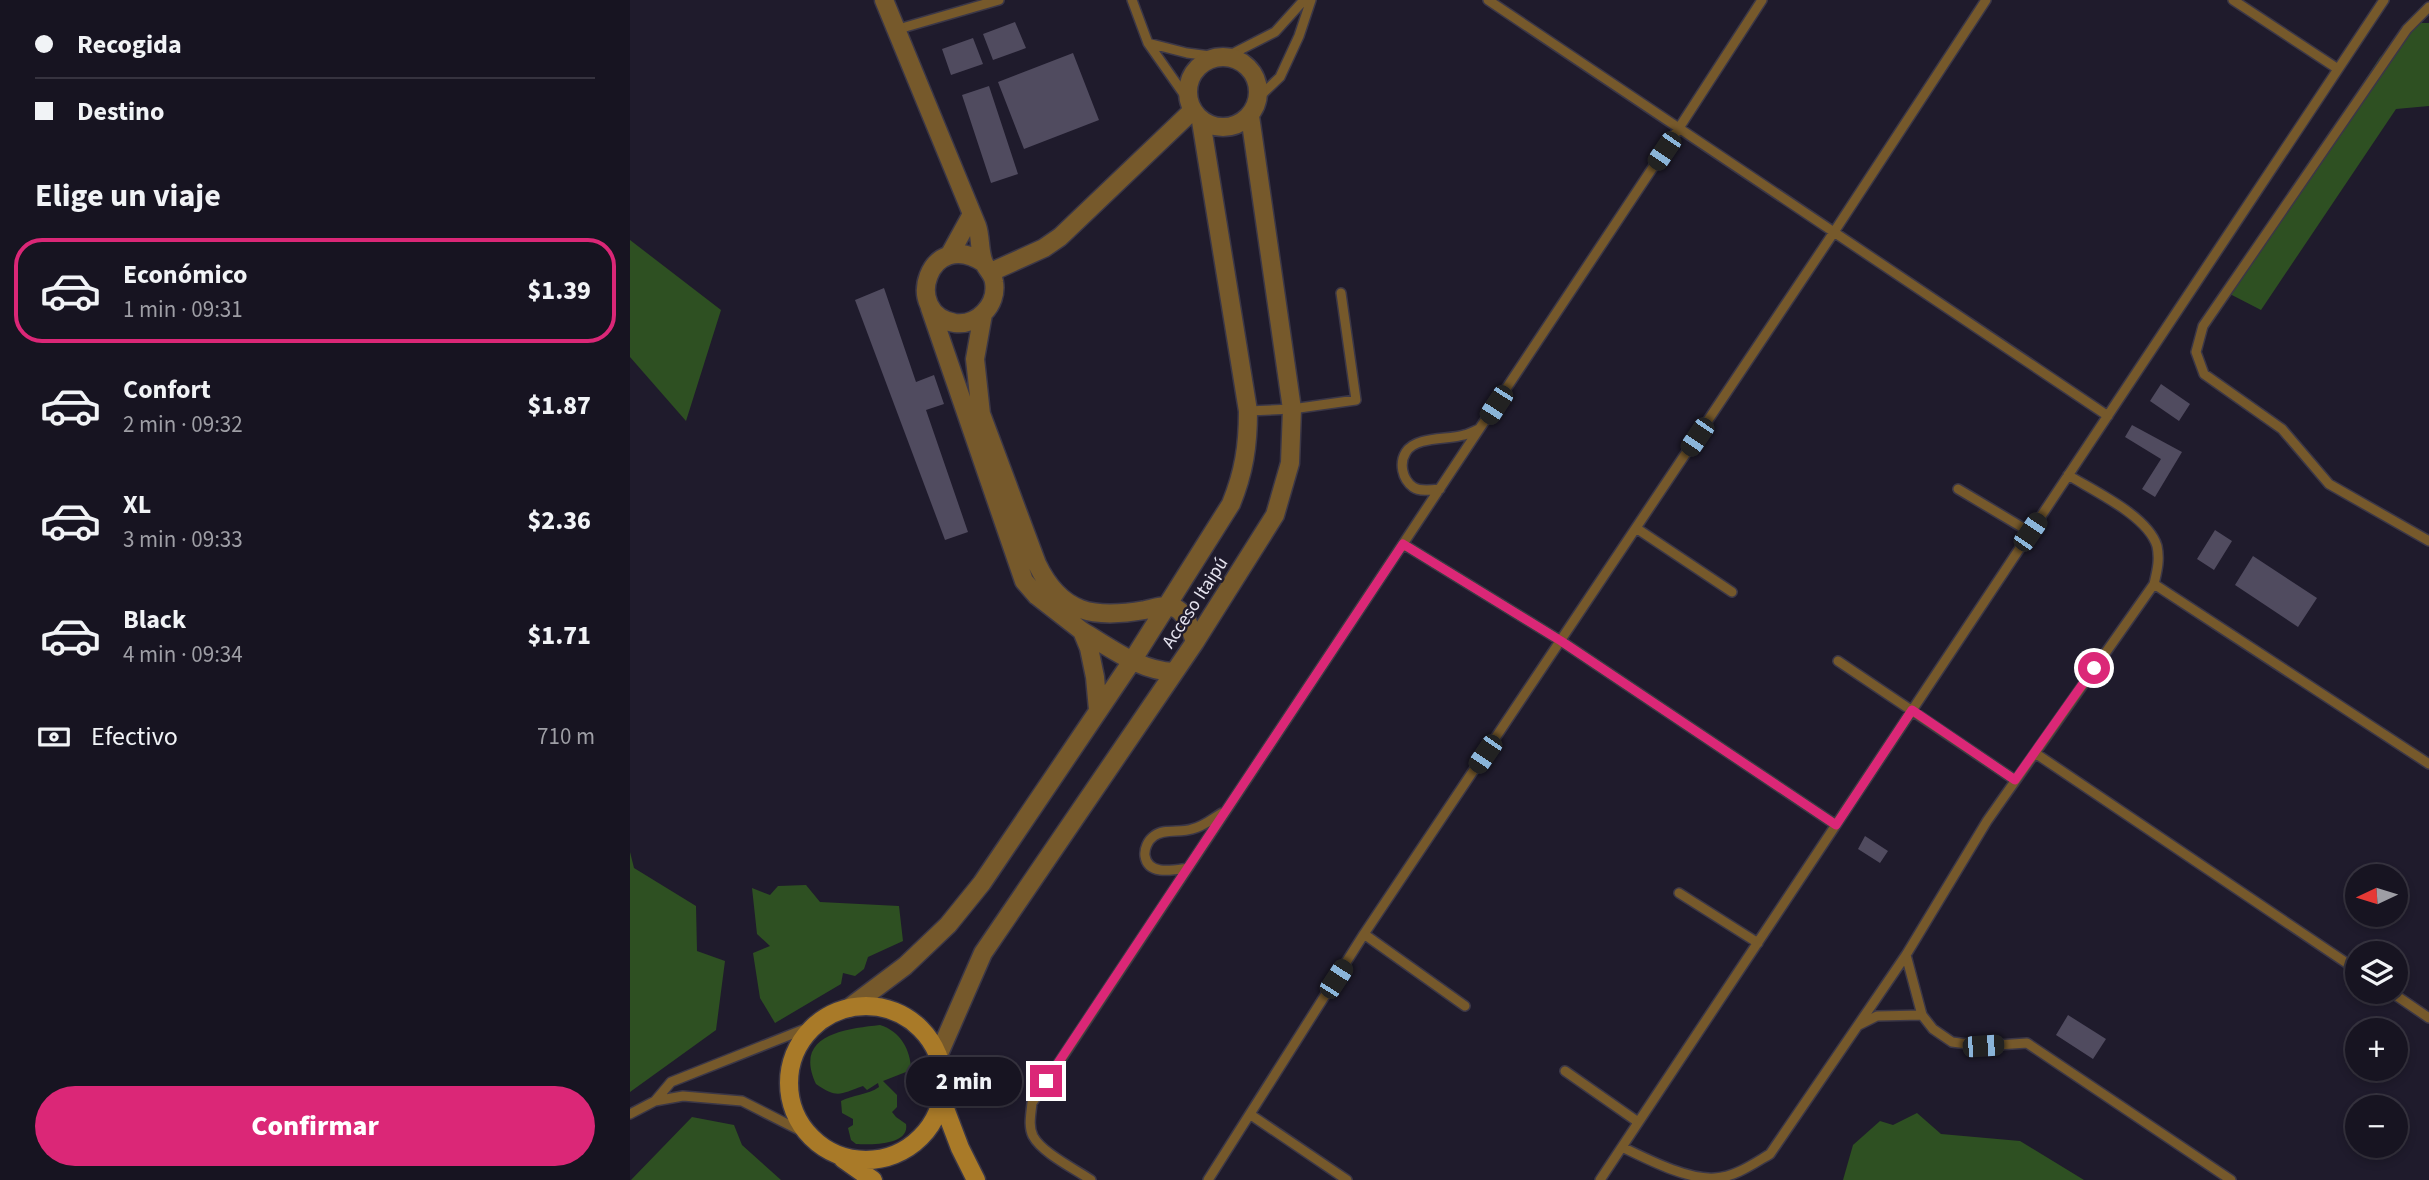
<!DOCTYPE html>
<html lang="es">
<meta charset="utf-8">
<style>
body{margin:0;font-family:"Source Sans 3",sans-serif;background:#201d2a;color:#f1f3f6;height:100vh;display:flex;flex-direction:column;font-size:26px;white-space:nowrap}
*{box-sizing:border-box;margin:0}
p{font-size:23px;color:#9e9ea5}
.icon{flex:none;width:38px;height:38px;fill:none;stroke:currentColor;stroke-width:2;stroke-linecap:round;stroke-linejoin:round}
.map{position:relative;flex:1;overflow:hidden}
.details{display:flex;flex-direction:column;background:#171421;width:630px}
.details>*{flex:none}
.hud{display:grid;align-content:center;height:154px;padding:0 35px;background:#171421}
.needle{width:46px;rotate:266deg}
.controls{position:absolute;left:1715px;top:864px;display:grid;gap:14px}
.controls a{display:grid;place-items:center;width:63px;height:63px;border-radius:50%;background:#171421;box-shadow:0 4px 10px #0003,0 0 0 2px #36333f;font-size:35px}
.end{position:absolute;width:32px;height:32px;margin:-16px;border:9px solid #db2777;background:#fff;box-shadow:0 0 0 4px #fff}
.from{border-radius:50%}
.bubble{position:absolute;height:49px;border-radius:24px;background:#171421;box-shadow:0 4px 10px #0003,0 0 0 2px #36333f;font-size:23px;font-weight:800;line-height:49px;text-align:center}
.car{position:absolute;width:21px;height:42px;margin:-21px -10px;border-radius:9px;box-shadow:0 0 5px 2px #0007;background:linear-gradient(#222 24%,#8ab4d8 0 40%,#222 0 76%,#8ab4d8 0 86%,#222 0)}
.hud b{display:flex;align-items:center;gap:24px;height:66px;font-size:26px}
.hud b+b{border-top:2px solid #36333f}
.hud i{width:18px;height:18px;background:#f1f3f6}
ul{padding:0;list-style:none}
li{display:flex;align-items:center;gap:21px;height:105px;margin:0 14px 10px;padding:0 21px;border:4px solid transparent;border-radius:28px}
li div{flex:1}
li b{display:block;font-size:26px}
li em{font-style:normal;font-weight:800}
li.selected{border-color:#db2777}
li>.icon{width:63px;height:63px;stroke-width:1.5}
h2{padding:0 35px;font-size:32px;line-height:84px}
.pay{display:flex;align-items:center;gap:18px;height:77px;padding:0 35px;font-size:26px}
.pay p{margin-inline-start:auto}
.primary-button{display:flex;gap:14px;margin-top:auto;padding:14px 35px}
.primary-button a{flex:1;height:80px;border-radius:42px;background:#db2777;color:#fff;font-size:28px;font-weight:800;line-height:80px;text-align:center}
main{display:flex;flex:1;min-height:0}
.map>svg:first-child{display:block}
</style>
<main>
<section class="details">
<div class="hud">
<b><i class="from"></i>Recogida</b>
<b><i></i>Destino</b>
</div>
<h2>Elige un viaje</h2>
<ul>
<li class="selected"><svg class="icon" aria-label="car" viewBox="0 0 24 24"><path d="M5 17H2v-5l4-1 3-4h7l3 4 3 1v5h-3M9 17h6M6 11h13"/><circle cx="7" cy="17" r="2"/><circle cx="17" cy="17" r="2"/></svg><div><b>Económico</b><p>1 min · 09:31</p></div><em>$1.39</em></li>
<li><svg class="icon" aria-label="car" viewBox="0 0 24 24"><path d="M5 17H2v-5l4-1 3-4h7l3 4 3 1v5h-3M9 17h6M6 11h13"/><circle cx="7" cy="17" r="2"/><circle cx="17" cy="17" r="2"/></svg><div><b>Confort</b><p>2 min · 09:32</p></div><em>$1.87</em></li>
<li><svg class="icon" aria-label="car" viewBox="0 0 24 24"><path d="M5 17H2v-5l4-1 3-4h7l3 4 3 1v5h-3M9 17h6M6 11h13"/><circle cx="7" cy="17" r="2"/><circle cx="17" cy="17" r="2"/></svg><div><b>XL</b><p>3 min · 09:33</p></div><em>$2.36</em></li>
<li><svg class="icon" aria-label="car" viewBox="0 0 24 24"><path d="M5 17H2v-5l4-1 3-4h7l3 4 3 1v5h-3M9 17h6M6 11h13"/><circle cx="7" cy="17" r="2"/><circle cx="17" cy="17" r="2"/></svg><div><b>Black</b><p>4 min · 09:34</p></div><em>$1.71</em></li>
</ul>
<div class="pay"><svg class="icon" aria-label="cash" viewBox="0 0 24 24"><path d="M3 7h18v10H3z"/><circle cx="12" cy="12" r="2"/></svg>Efectivo<p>710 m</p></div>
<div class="primary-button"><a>Confirmar</a></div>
</section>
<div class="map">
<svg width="1799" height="1180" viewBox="0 0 1799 1180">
<rect width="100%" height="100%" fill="#1f1b2c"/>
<path fill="#2e5022" d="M 1791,23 L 1799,23 L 1799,106 L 1766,109 L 1631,310 L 1598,293 L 1750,57 Z
M 0,240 L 91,310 L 56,421 L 0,357 Z
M 0,852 L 4,868 L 66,906 L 67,951 L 95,961 L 86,1030 L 0,1092 Z
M 176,885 L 190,902 L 269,906 L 273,941 L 238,957 L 234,969 L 225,976 L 213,973 L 211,984 L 145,1023 L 130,998 L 123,953 L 140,946 L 127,934 L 122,888 L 140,895 L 148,886 Z
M 250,1025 C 270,1031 281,1050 281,1070 L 253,1081 L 267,1095 L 267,1107 L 262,1112 L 266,1117 L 276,1124 C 280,1145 241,1145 226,1144 L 221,1140 L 218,1128 L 223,1125 L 223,1119 L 212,1113 L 211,1101 C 222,1095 238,1095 249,1087 L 248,1083 L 237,1090 L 233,1086 C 210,1094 208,1099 186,1084 C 163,1035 214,1029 250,1025 Z
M 1287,1113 L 1311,1134 L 1390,1141 L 1454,1180 L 1213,1180 L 1223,1145 L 1250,1121 L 1263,1125 Z
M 62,1117 L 104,1125 L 112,1145 L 151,1180 L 1,1180 Z"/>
<path fill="#504b5f" d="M 385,22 L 396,48 L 363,60 L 353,34 Z
M 343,38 L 353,64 L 321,75 L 312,49 Z
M 443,53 L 469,120 L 394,149 L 368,82 Z
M 359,86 L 388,174 L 361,183 L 332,95 Z
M 254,288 L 286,382 L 304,375 L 314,404 L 296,410 L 338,532 L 315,540 L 225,300 Z
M 1531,384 L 1560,404 L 1549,421 L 1520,401 Z
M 1502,425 L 1552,452 L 1525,497 L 1512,489 L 1531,459 L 1495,437 Z
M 1585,530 L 1602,541 L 1584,570 L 1567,559 Z
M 1623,556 L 1687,598 L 1668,627 L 1605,585 Z
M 1235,836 L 1258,851 L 1250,863 L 1228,849 Z
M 1438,1015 L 1476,1039 L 1463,1059 L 1426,1035 Z"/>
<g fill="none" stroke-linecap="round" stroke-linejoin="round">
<defs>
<path id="lane" d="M 502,0 L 518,43 L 558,100
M 858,0 L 1478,416
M 1603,0 L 1708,69
M 1799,7 L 1777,29 L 1573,326 L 1566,352 L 1574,374 L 1652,429 L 1699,484 L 1799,541
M 265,30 L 369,0
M 518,43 L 557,53 L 588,57
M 596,57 L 645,32 L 674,0
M 628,98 L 650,77 L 669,36 L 681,0
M 618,411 L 662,409 L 726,400 L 711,293
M 810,489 C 802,490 790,492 783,487 C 772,479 769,463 776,452 C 786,436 817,440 834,435 C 839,434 844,431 849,429
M 1328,489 L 1400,532
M 1006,528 L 1102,592
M 773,544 L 931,641 L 1206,825
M 1524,584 L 1799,764
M 1208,661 L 1385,780
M 1405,753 L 1727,970
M 558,868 C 544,870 518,876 515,856 C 514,849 518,840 524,836 C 534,828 550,833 562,829 C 573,827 582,819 592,813
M 1049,893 L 1128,943
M 734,934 L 835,1006
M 1276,955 L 1292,1015 L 1303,1029 L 1322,1042 L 1353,1046 L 1397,1043 L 1601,1180
M 1761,992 L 1799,1018
M 1229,1025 L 1247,1016 L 1292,1015
M 935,1071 L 1008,1122
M 25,1101 L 41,1082 L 185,1025
M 0,1114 L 25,1101 L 53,1096 L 112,1101 L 177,1134
M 621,1115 L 717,1180
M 992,1147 C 1017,1159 1057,1180 1085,1178 C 1105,1177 1123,1164 1140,1154 L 1276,955 L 1357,821 L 1524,584 C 1527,571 1530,560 1527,546 C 1518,516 1464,491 1438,475
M 461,1180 C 445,1169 412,1153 403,1136 C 398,1126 401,1114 402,1103 L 1049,128 L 1132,0
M 578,1180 L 734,934 L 1204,232 L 1356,0
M 970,1180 L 1754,0"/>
<path id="street" d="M 254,0 L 347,226 C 351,237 349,252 354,263 C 357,270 363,274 364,282 C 368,305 347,326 325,323 C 271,314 299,226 354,263
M558 92a35 35 0 1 1 70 0a35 35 0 1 1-70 0Z
M 320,254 L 342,214
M 361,272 L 414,248 L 430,237 L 562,111
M 300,308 L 394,581 L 407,596 L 452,631 L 459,648 L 465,677 L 468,710
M 353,314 L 345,359 L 351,414 L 407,564 C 431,614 464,619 515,610 C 525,608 537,603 547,609 C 557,615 561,631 565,642
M 452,631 C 481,648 510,671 544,672
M 219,1008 L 275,966 L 318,925 L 352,883 L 502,661 L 601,504 C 614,472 618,446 618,411 L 571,121
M 308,1056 L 353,953 L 565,642 L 645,515 L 660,463 L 662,409 L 620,116"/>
<path id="secondary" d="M159 1083a77 77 0 1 1 154 0a77 77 0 1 1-154 0Z
M 311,1098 L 330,1148 L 346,1180
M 213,1159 L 243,1180"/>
</defs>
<use href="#lane" stroke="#3b3747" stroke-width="12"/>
<use href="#street" stroke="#3b3747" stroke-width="21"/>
<use href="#secondary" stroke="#3b3747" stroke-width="21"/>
<use href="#lane" stroke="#76592b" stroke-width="9"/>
<use href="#street" stroke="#76592b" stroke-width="18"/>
<use href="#secondary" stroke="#a97a28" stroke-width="18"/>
</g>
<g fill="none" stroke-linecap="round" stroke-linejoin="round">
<path stroke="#db2777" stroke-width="9" d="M 416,1081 L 773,544 L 931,641 L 1206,825 L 1282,710 L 1385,780 L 1464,668"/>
</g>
<g text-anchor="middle" stroke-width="5" stroke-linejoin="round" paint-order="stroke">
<g font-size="19" fill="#e5e3ef" stroke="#1f1b2c">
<text transform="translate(564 602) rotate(-57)" y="7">Acceso Itaipú</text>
</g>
</g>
</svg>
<div class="controls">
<a><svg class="needle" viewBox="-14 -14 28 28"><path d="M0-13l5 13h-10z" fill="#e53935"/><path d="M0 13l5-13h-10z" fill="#9e9ea5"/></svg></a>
<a><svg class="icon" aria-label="layers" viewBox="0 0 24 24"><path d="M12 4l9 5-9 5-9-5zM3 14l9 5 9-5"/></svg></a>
<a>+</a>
<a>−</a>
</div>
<i class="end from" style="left:1464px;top:668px"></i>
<i class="end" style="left:416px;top:1081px"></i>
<div class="bubble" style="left:276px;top:1057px;width:116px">2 min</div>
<i class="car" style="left:1034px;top:151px;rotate:214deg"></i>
<i class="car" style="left:866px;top:405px;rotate:213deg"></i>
<i class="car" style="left:1067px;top:437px;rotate:214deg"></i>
<i class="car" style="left:1400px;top:532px;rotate:34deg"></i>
<i class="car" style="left:855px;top:754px;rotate:214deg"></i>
<i class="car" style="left:706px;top:979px;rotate:33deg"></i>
<i class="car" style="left:1353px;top:1046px;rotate:86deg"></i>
</div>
</main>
